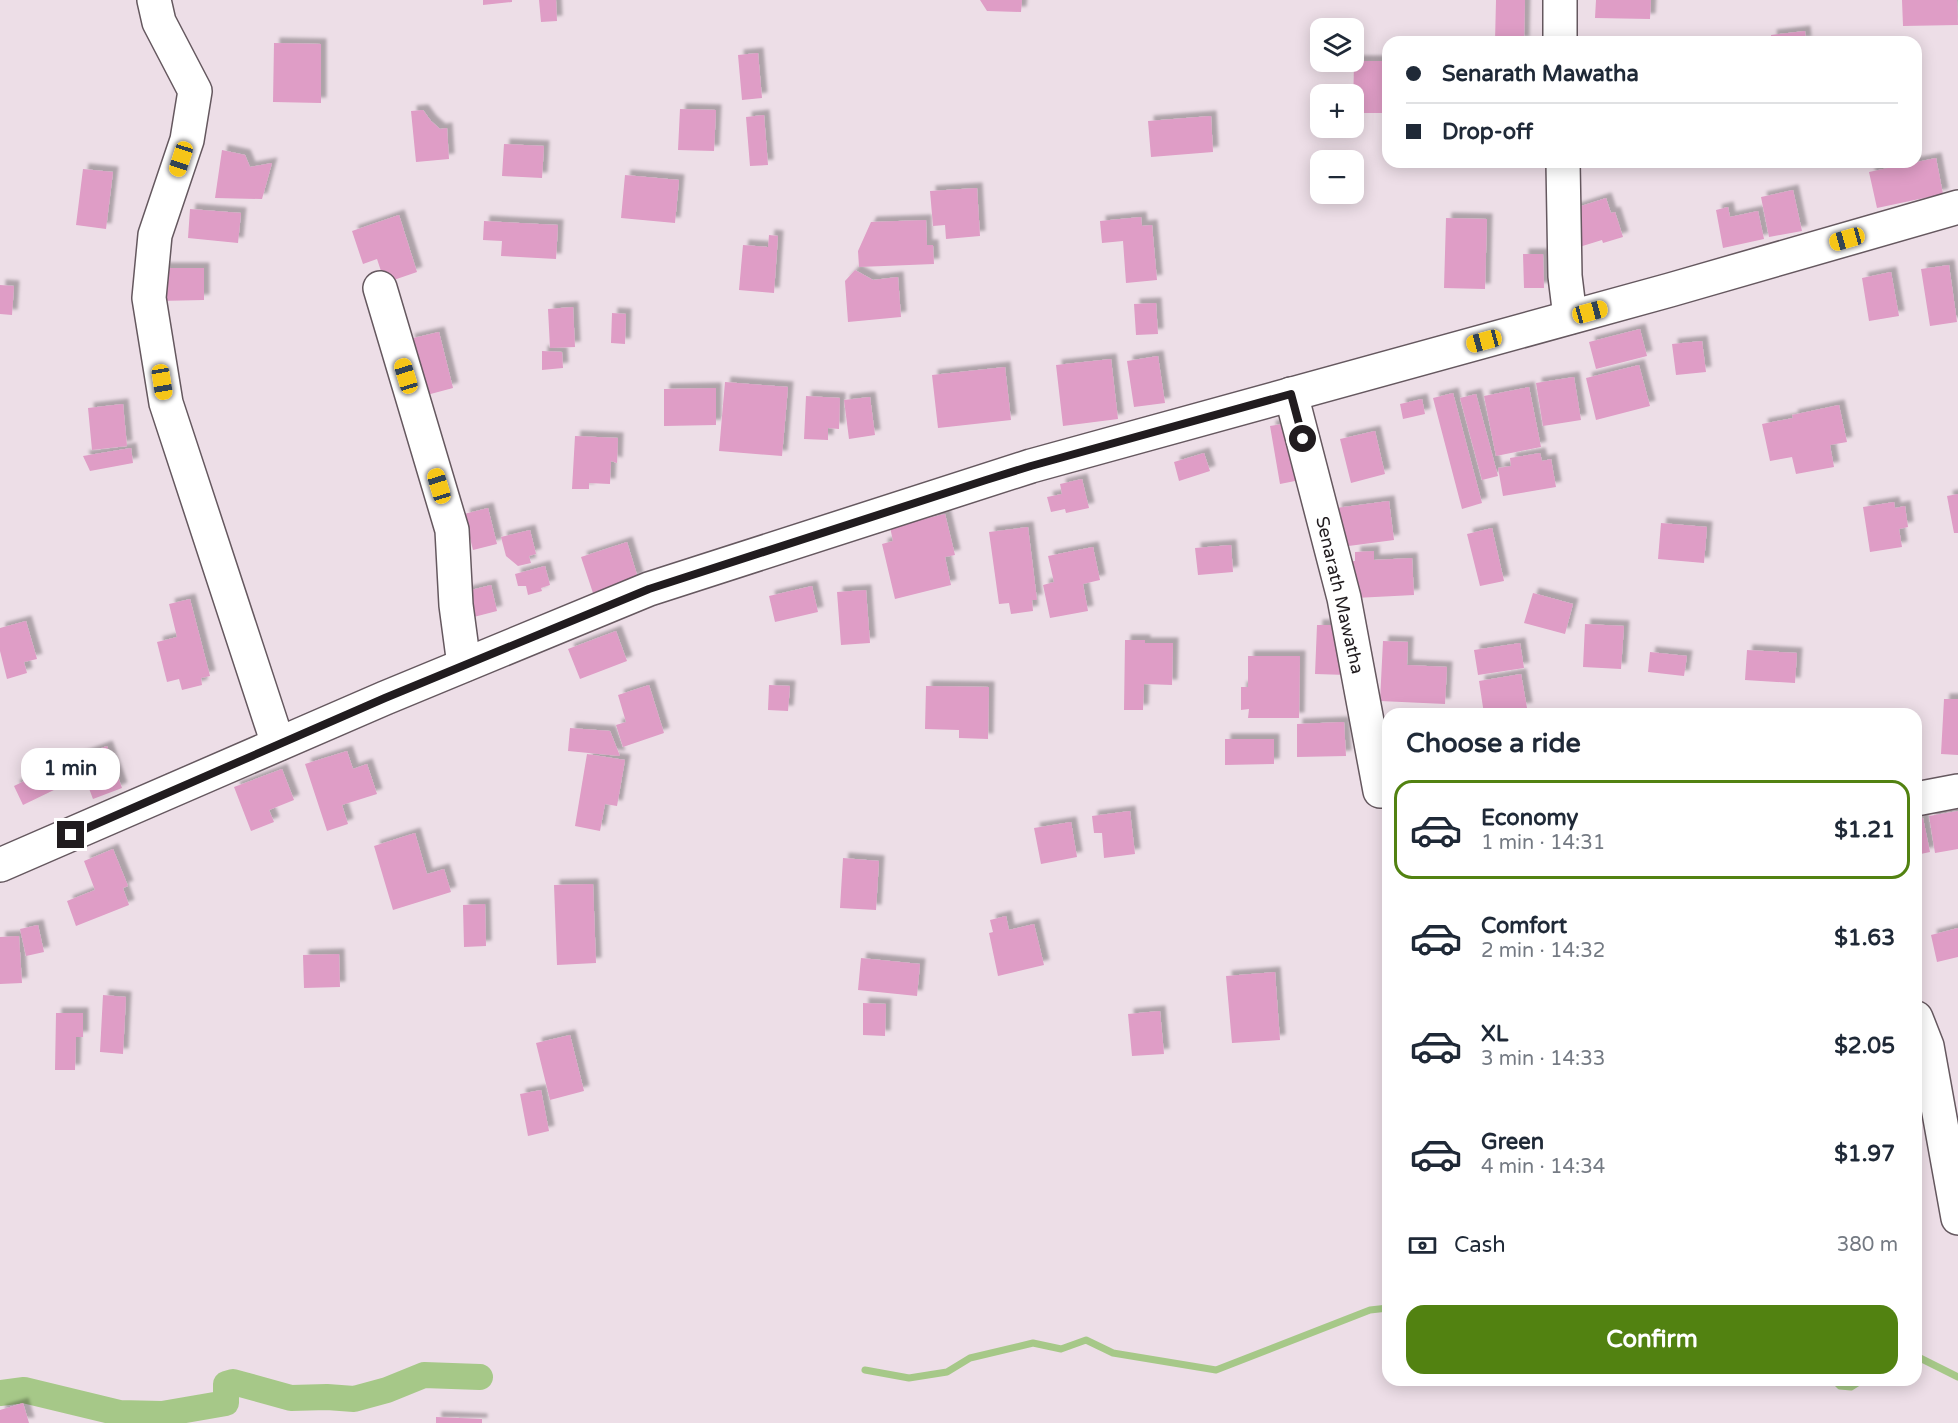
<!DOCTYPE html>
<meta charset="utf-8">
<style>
body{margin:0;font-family:"Varela Round",sans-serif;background:#f2f2f3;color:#1f2937;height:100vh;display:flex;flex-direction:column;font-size:22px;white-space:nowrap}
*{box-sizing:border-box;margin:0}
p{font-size:20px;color:#747a83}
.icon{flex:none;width:33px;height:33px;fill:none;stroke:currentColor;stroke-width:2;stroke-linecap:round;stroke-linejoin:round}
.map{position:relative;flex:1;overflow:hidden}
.panel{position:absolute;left:1382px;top:708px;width:540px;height:678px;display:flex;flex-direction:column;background:#fff;border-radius:18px;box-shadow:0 3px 15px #0003}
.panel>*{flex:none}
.guide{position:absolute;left:1382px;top:36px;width:540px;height:132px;border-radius:18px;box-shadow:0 3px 15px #0003;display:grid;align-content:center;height:132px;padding:0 24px;background:#fff}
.fabs{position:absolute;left:1310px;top:18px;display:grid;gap:12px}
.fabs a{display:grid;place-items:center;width:54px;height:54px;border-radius:12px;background:#fff;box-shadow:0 3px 15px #0003;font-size:30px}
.end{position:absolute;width:27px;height:27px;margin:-14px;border:8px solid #211c1f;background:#fff;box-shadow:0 0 0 3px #fff}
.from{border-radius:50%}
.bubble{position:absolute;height:42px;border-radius:18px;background:#fff;box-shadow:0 3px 15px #0003;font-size:20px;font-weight:700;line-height:42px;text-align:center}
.car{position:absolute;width:18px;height:36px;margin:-18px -9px;border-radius:8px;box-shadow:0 0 4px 2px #0007;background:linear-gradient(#f5c518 24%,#345 0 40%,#f5c518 0 76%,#345 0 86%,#f5c518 0)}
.guide b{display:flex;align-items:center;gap:21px;height:57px;font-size:22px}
.guide b+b{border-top:2px solid #e0e1e3}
.guide i{width:15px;height:15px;background:#1f2937}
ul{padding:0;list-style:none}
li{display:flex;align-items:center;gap:18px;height:99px;margin:0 12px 9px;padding:0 12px;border:3px solid transparent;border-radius:18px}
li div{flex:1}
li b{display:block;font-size:22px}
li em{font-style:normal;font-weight:700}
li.selected{border-color:#528211}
li>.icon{width:54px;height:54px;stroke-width:1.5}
h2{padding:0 24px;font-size:27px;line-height:72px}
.pay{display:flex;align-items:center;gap:15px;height:66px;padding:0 24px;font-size:22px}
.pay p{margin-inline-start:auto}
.button{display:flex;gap:12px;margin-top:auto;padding:12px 24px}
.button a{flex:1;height:69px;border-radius:18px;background:#528211;color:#fff;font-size:24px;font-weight:700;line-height:69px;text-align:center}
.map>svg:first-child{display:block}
</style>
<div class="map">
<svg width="1958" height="1423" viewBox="0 0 1958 1423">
<defs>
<filter id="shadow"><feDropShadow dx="5.5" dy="-5.5" stdDeviation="1.5" flood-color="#0004"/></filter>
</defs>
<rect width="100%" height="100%" fill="#eddee7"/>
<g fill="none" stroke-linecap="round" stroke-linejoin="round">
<path stroke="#a6c888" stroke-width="7" d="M 1916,1356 L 1958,1377
M 865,1370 L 909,1378 L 947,1372 L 970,1358 L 1033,1343 L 1061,1349 L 1086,1340 L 1113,1353 L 1216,1370 L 1370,1310 L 1388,1308
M 1834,1380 L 1840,1386 L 1851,1387 L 1862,1380"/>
<path stroke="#a6c888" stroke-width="26" d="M 0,1393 L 24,1390 L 119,1413 L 162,1414 L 226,1403 L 226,1384 L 233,1382 L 291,1398 L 327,1397 L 354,1399 L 387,1390 L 424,1375 L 480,1377"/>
</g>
<path fill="#df9dc6" filter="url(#shadow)" d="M 483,0 L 512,0 L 512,2 L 483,5 Z
M 539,0 L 556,0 L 557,21 L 541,22 Z
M 980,0 L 1022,0 L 1021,12 L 987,11 Z
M 1496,0 L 1525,0 L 1524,42 L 1495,42 Z
M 1596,0 L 1651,0 L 1650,19 L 1595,18 Z
M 1902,0 L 1957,0 L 1958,25 L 1903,26 Z
M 1805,31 L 1806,42 L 1772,42 L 1771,35 Z
M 274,43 L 321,44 L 321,103 L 273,102 Z
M 758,53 L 762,98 L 742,100 L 738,55 Z
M 1354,61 L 1388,61 L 1388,113 L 1353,113 Z
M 680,109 L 716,110 L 714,151 L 678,150 Z
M 423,110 L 431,121 L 440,129 L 447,128 L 449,159 L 416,162 L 411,111 Z
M 764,115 L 768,165 L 750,166 L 746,117 Z
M 1211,116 L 1213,152 L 1151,157 L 1148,121 Z
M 504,144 L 544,146 L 542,178 L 502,176 Z
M 222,150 L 245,155 L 250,167 L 272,163 L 262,199 L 215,198 Z
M 1936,158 L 1943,194 L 1877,208 L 1869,172 Z
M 83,169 L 113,172 L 106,229 L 76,225 Z
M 625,175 L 679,180 L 675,223 L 621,218 Z
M 977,188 L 980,236 L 946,239 L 945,225 L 933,226 L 930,191 Z
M 1793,190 L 1802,231 L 1769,237 L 1761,197 Z
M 1606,198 L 1611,213 L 1615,212 L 1623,237 L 1603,243 L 1602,240 L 1576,248 L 1572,209 Z
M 1728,207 L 1730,217 L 1758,211 L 1764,239 L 1723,248 L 1716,210 Z
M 190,209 L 241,213 L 238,243 L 188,238 Z
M 399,215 L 417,272 L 385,283 L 377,259 L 363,264 L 352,231 Z
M 1141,217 L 1142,226 L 1152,225 L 1157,280 L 1126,283 L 1123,241 L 1102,243 L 1100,221 Z
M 1446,218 L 1487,219 L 1485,289 L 1444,288 Z
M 926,220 L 927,245 L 933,245 L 934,264 L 859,267 L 858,251 L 871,222 Z
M 484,221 L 558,225 L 556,259 L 501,256 L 502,241 L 483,240 Z
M 769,235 L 778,236 L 774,293 L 739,290 L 743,245 L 768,247 Z
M 1523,254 L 1543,254 L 1544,288 L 1524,288 Z
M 1949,265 L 1957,322 L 1930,326 L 1921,269 Z
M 159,268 L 204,268 L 204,300 L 159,301 Z
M 855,270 L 873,280 L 898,277 L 901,317 L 848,322 L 845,281 Z
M 1891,272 L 1899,316 L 1869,321 L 1862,278 Z
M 0,285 L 14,286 L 12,315 L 0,314 Z
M 1156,303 L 1158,334 L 1136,335 L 1134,304 Z
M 573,307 L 575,347 L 550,348 L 548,309 Z
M 612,313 L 626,314 L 625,344 L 611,343 Z
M 1640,329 L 1647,356 L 1596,369 L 1589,342 Z
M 439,332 L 453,388 L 423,396 L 409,339 Z
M 1702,341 L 1706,372 L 1676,375 L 1672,344 Z
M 542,351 L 562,352 L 563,368 L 542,370 Z
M 1158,356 L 1165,403 L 1134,407 L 1127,361 Z
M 1111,359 L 1118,419 L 1063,426 L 1056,365 Z
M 1639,365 L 1650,406 L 1596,420 L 1586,378 Z
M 1005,367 L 1011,420 L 938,428 L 932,375 Z
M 1574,377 L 1581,420 L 1543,426 L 1536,383 Z
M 725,382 L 788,387 L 782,456 L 719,451 Z
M 1529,387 L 1541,447 L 1496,456 L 1484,396 Z
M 716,388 L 716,425 L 664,426 L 664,389 Z
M 1453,393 L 1482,503 L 1462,509 L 1433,398 Z
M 1476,394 L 1498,476 L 1482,480 L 1460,398 Z
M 806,396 L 840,398 L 839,429 L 828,428 L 828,440 L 804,439 Z
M 870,397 L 875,435 L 849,439 L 844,400 Z
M 1422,399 L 1425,414 L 1403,419 L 1400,404 Z
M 123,404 L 127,446 L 92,450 L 88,408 Z
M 1839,405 L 1847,442 L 1830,445 L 1834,467 L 1796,474 L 1792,457 L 1770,461 L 1762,424 L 1793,418 L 1792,415 Z
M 1294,422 L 1305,479 L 1280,484 L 1270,426 Z
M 1375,431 L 1385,474 L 1351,483 L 1340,439 Z
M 575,436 L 618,438 L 617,463 L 611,461 L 610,484 L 589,483 L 589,489 L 572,489 Z
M 131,448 L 133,463 L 90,471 L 83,456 Z
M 1204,453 L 1210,471 L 1179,481 L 1174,462 Z
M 1540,453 L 1542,461 L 1551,459 L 1556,487 L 1503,496 L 1498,468 L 1511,466 L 1510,458 Z
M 1082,479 L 1089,508 L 1066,513 L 1065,509 L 1051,512 L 1047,497 L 1062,494 L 1060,484 Z
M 1958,494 L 1958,533 L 1954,533 L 1947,496 Z
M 1389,501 L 1394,540 L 1341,547 L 1336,508 Z
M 1894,502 L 1895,508 L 1905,506 L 1908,527 L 1899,529 L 1902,547 L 1870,552 L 1863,507 Z
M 488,508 L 497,544 L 473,550 L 464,514 Z
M 945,514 L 955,555 L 945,557 L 951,585 L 895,599 L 882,544 L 893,541 L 890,527 Z
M 1661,523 L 1707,527 L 1704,563 L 1658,559 Z
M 1028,527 L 1037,600 L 1032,600 L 1033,611 L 1011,614 L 1009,603 L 999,604 L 989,532 Z
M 1492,528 L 1504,581 L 1480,586 L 1467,534 Z
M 530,530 L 536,554 L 529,556 L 531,563 L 518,566 L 506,556 L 501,537 Z
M 627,542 L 638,578 L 593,593 L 581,557 Z
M 1231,545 L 1233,572 L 1198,575 L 1195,548 Z
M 1093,547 L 1100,580 L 1083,584 L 1088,611 L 1050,618 L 1043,585 L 1054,582 L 1048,556 Z
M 1374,551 L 1374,560 L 1412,558 L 1414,595 L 1355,598 L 1353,561 L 1355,561 L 1355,552 Z
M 545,566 L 550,585 L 541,588 L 542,591 L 528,595 L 526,586 L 518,586 L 515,574 Z
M 491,585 L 497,611 L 466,619 L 459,593 Z
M 812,586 L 818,612 L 775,622 L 769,596 Z
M 866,590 L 870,643 L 841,645 L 837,592 Z
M 1533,593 L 1573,604 L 1565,634 L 1524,623 Z
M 190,599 L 210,676 L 201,678 L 202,685 L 182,690 L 179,679 L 167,682 L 157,642 L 177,637 L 169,604 Z
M 26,621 L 37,659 L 24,662 L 27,673 L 7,679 L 0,651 L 0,628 Z
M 1585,624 L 1624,626 L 1621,669 L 1583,667 Z
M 1317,625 L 1335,625 L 1334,642 L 1348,643 L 1347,675 L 1315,674 Z
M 616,631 L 627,661 L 580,679 L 568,649 Z
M 1125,640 L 1145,640 L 1145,643 L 1173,643 L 1172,685 L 1144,684 L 1143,710 L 1124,710 Z
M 1383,641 L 1408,642 L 1407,665 L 1447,667 L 1445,704 L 1380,701 Z
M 1520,643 L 1524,668 L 1478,675 L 1474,650 Z
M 1747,650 L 1797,653 L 1795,683 L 1745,680 Z
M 1650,652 L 1687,656 L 1684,676 L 1648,672 Z
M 1248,656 L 1300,656 L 1299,718 L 1248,718 L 1249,709 L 1241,710 L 1241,687 L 1248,687 Z
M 1521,674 L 1527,708 L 1484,714 L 1479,681 Z
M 649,685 L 664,733 L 623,747 L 616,725 L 626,722 L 618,695 Z
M 769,685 L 790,686 L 788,711 L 768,710 Z
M 926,686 L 989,687 L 988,739 L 959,738 L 959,730 L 925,729 Z
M 1944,699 L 1958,699 L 1958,755 L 1941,754 Z
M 1344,722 L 1346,756 L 1297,757 L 1297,724 Z
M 570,728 L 610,731 L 620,756 L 568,751 Z
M 1225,739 L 1274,739 L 1274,764 L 1225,765 Z
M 107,746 L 122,788 L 93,799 L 77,757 Z
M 347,751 L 353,769 L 367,764 L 377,794 L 342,805 L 348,824 L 327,831 L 305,764 Z
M 587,754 L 625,760 L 617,806 L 605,804 L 600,831 L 575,826 Z
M 49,769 L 58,788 L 23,805 L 14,786 Z
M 282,769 L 294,800 L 269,810 L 274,822 L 251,831 L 234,787 Z
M 1130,811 L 1135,854 L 1104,858 L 1102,833 L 1094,833 L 1092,816 Z
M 1958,811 L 1958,849 L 1935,853 L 1929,816 Z
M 1923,818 L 1930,852 L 1916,855 L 1916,820 Z
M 1071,822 L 1077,857 L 1041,864 L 1034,828 Z
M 415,833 L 427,874 L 444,869 L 451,892 L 393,910 L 374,846 Z
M 113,849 L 128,886 L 123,888 L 129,905 L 76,926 L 67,901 L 95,890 L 84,861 Z
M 843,858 L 879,861 L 876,910 L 840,908 Z
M 593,884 L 596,963 L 557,965 L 554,885 Z
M 485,904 L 486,946 L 464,947 L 463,905 Z
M 1006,916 L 1009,930 L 1034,924 L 1044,965 L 998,976 L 989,933 L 993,932 L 990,920 Z
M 38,925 L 44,952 L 26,956 L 20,929 Z
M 1958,928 L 1958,957 L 1937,962 L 1931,935 Z
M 19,936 L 22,983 L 0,984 L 0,937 Z
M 339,954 L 340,987 L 304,988 L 303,955 Z
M 861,958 L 920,964 L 917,996 L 858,990 Z
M 1275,972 L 1280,1040 L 1232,1043 L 1226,976 Z
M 103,995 L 126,997 L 123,1054 L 100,1052 Z
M 863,1003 L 886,1004 L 885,1036 L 863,1035 Z
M 1160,1011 L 1164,1054 L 1132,1056 L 1128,1014 Z
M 56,1013 L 83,1013 L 83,1037 L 76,1037 L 75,1070 L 55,1070 Z
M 570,1035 L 584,1091 L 550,1100 L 536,1043 Z
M 541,1090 L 549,1131 L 528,1136 L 520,1094 Z
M 23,1403 L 29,1423 L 0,1423 L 0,1410 Z
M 436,1417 L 482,1419 L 482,1423 L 436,1423 Z"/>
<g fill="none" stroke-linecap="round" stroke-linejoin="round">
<defs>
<path id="minor" d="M 154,0 L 159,22 L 195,91 L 187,140 L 155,235 L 149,298 L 166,403 L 278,744
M 1560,0 L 1560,42
M 1563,162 L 1565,276 L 1570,317
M 380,288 L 452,530 L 456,605 L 464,665
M 1291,394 L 1344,598 L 1380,791 L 1388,791
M 1916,799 L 1958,791
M 1916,1018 L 1927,1046 L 1958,1218"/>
<path id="major" d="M 0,865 L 385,698 L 649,589 L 1031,466 L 1670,290 L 1958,207"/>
</defs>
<use href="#minor" stroke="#65585f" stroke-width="36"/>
<use href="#major" stroke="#65585f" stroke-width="36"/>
<use href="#minor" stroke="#fff" stroke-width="33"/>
<use href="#major" stroke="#fff" stroke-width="33"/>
</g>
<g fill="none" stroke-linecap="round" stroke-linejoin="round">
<path stroke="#211c1f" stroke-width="8" d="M 71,835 L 385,698 L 649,589 L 986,480 L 1031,466 L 1291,394 L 1303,439"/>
</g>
<g text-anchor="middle" stroke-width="5" stroke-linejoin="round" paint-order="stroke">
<g font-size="18" fill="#211c1f" stroke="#fff">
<text transform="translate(1340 595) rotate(77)" y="6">Senarath Mawatha</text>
</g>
</g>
</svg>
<div class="fabs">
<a><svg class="icon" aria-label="layers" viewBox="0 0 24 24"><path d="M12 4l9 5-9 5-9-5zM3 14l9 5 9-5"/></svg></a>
<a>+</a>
<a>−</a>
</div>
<i class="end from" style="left:1303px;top:439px"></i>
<i class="end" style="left:71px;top:835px"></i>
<div class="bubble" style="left:21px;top:748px;width:99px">1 min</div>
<i class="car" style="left:181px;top:159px;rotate:198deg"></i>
<i class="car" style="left:1847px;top:239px;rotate:254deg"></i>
<i class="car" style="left:1590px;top:312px;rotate:75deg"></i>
<i class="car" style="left:1484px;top:341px;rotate:255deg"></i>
<i class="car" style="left:406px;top:376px;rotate:343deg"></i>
<i class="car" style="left:162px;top:382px;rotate:171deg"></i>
<i class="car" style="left:439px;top:486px;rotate:343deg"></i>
<div class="guide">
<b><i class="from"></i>Senarath Mawatha</b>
<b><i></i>Drop-off</b>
</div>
<section class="panel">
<h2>Choose a ride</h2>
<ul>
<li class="selected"><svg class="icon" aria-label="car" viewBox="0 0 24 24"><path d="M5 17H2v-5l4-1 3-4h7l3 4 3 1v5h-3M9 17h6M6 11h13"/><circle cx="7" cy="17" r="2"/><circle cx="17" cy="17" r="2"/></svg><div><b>Economy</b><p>1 min · 14:31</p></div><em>$1.21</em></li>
<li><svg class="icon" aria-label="car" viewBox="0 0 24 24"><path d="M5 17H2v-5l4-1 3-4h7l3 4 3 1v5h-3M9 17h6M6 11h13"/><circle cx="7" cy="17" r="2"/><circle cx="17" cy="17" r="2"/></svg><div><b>Comfort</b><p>2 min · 14:32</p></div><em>$1.63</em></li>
<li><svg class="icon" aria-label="car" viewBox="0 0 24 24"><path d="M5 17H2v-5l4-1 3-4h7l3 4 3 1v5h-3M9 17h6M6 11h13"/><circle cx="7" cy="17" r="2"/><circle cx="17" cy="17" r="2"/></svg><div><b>XL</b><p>3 min · 14:33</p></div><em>$2.05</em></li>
<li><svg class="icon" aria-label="car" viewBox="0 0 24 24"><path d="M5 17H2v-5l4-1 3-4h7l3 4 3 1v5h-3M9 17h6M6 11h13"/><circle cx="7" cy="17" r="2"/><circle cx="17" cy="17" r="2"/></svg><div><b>Green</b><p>4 min · 14:34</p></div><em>$1.97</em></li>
</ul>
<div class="pay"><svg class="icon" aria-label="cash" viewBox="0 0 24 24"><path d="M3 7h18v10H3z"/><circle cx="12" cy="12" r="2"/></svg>Cash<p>380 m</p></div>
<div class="button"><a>Confirm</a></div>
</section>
</div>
